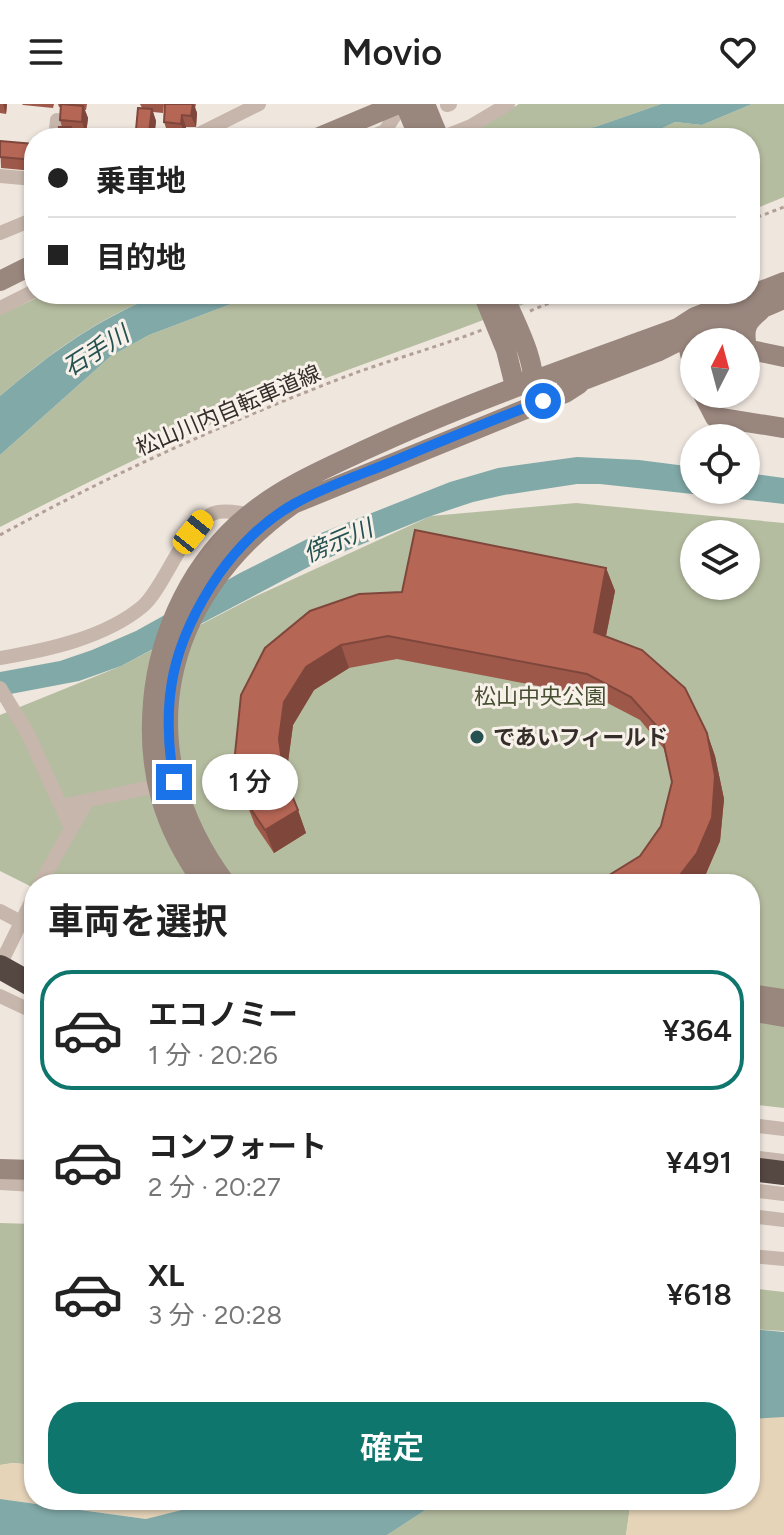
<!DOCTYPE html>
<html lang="ja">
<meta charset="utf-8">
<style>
body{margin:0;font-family:Figtree,"Noto Sans JP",sans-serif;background:#f2f2f2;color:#222;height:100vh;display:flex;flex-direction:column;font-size:30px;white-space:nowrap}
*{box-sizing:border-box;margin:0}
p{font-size:26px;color:#767676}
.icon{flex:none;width:44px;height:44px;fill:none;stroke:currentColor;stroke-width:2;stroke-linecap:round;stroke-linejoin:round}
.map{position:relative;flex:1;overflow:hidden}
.drawer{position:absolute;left:24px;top:770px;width:736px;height:636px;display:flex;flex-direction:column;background:#fff;border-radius:32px;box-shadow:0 2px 6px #0004}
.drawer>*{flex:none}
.banner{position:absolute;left:24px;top:24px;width:736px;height:176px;border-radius:32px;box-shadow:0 2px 6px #0004;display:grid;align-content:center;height:176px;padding:0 24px;background:#fff}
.needle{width:52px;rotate:6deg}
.buttons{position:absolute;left:680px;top:224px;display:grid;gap:16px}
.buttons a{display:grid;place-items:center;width:80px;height:80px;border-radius:50%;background:#fff;box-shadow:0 2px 6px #0004;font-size:40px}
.end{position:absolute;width:36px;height:36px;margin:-18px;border:10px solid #1a73e8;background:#fff;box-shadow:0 0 0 4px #fff}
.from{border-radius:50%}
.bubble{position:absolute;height:56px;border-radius:28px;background:#fff;box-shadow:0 2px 6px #0004;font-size:26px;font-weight:600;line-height:56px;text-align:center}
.car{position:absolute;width:24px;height:48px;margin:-24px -12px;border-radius:10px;box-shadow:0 0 6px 2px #0007;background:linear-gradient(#f5c518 24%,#345 0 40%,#f5c518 0 76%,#345 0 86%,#f5c518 0)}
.banner b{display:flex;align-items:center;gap:28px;height:76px;font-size:30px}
.banner b+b{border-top:2px solid #e0e0e0}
.banner i{width:20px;height:20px;background:#222}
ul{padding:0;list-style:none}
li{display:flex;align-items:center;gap:24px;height:120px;margin:0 16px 12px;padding:0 8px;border:4px solid transparent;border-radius:32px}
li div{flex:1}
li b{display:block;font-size:30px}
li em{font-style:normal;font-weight:600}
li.selected{border-color:#0f766e}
li>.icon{width:72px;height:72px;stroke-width:1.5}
h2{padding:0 24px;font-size:36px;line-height:96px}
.button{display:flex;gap:16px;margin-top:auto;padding:16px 24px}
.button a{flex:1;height:92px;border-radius:32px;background:#0f766e;color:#fff;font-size:32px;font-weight:600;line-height:92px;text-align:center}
header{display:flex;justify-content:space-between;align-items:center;height:104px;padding:0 24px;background:#fff;font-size:36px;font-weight:600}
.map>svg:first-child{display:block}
</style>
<header><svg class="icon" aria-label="menu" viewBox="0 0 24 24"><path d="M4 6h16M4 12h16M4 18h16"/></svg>Movio<svg class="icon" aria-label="heart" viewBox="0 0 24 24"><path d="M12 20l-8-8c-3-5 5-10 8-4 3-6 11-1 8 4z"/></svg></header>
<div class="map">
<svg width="784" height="1431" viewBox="0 0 784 1431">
<rect width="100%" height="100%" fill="#efe6de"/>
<path fill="#b5bda0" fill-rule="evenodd" d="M 519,0 L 661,0 L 595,23 L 571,26 L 549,34 L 464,34 Z
M 752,0 L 784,0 L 784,93 L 750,107 L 750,34 L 642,34 L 675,18 L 702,21 Z
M 45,190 L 160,190 C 95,216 53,247 0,292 L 0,211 Z
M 257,190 L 549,190 C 448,232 343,265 242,307 C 160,342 80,382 0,423 L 0,351 L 111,252 L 149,231 Z
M 576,399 L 784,419 L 784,1004 L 750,1000 L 750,780 L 34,780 L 34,784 L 0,767 L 0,611 L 121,562 L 252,494 L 431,412 ZM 694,430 L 746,430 L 746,482 L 694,482 Z
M 0,1119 L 34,1120 L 34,1281 L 32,1283 L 34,1285 L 34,1361 L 13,1359 L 0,1361 Z
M 750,1184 L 784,1188 L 784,1227 L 750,1225 Z
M 441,1396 L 631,1396 L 626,1431 L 387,1431 Z"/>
<path fill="#e6d4b9" d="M 766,1313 L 784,1313 L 784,1431 L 626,1431 L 631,1396 L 750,1396 L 750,1315 Z
M 13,1359 L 34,1361 L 34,1396 L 221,1396 L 147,1415 L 0,1395 L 0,1361 Z"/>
<path fill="#81a9a8" d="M 661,0 L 752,0 L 702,21 L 675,18 L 642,34 L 549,34 L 571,26 L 595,23 Z
M 160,190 L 257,190 L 149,231 L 111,252 L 0,351 L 0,292 C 52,248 96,216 160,190 Z
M 577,353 L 639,356 L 694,363 L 694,386 L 746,386 L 746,369 L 784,374 L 784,400 L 600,380 L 577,380 L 504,391 L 473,398 L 431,412 L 316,459 L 121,562 L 79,577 L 0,592 L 0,568 L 60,557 L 92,546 L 136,527 L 240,469 L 311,433 L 450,378 L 498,364 Z
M 750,1225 L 784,1228 L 784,1313 L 750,1315 Z
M 0,1395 L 146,1415 L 221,1396 L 441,1396 L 387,1431 L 0,1431 Z"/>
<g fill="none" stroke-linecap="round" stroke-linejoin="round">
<path stroke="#b2a096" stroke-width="3" stroke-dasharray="4 4" stroke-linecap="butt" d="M 750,116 L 784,103
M 530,207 L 571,190
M 0,431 C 111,370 236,314 355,269 C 397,254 440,242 482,226"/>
<path stroke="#c6b6ac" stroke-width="14" d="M 447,1 L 450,0
M 55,34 L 57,16
M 95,34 L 95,33
M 191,34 L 259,0
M 368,34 L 385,27 L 402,0
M 441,34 L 471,22 L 508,0
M 0,72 L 34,75
M 0,129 L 34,115
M 0,204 L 34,187
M 0,554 C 47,546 105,534 143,502 C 166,482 187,413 218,408 C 228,406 239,409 249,410
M 0,584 L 28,630 L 71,724
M 61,702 L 166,680
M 40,780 L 87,697
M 0,861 L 34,792
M 0,892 L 34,908
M 750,1021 L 784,1025
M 750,1053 L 784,1057
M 0,1079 L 34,1081
M 750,1086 L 784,1090
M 750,1112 L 784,1116
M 750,1152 L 784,1155"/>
<path stroke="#99867d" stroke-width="20" d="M 405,0 L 419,34
M 425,0 L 439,34
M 317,34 L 398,0
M 0,177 L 34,160
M 483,190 L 506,246 L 513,274 L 530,285
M 503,190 C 514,216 539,261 532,288
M 690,224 L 688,241 L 694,267
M 746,238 C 744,222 748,217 760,207
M 746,245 L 784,253
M 566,283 L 657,248 L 687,233 L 704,229 L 784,195
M 703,290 L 715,313 L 784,324
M 204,780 C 163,723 147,668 153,598 C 159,527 194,454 251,409 C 286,381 327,364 367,345 C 468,298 574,262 678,224 L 695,213 L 784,178
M 226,780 C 126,646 160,494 293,400 L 565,289 L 579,280
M 750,890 L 784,895
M 750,907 L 784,913
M 0,1065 L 34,1066"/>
<path stroke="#554742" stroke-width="24" d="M 0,863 L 34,882
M 750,1065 L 784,1069"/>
<path stroke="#c6b6ac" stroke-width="14" d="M 0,807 L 34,825"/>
</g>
<path fill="#9d5849" d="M 0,0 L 7,0 L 6,10 L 0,9 Z
M 22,0 L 54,0 L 53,4 L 23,1 Z
M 58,0 L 87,0 L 86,6 L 85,6 L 88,14 L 86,30 L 73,29 L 75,34 L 62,23 L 60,16 L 61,3 L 59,3 Z
M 140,0 L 164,0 L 163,9 L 153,8 L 156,17 L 154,34 L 138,34 L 136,26 L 142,4 Z
M 175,0 L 196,0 L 195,4 L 197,9 L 196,23 L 186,23 L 186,32 L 168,30 L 164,18 Z
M 0,37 L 34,40 L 34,67 L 1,64 Z
M 606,464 L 615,487 L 606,532 L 707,629 L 715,652 L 724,695 L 720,737 L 705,772 L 699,780 L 615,780 L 611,770 L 640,752 L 661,722 L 672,678 L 664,645 L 640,616 L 596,593 L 397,555 L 349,564 L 314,586 L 293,621 L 288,658 L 292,691 L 306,729 L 274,749 L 255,721 L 246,698 L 241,591 L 402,488 Z"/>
<path fill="#7f473c" d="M 3,0 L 7,0 L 6,10 Z
M 193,0 L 194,0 L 197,9 L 196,23 L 191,12 Z
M 83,2 L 88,14 L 86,30 L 82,18 Z
M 152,5 L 156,17 L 154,34 L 152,34 L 149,28 Z
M 182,11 L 186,23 L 186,32 L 181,20 Z
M 606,464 L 615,487 L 602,551 L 594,528 Z
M 341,541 L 349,564 L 314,586 L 293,621 L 288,658 L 292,695 L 284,672 L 279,635 L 284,598 L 306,563 Z
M 707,629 L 715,652 L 724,695 L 720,737 L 705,772 L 699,780 L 673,780 Z
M 298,706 L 306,729 L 274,749 L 265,726 Z"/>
<path fill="#b66655" stroke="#7f473c" stroke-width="2" d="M 61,0 L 83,2 L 82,18 L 60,16 Z
M 165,0 L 193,0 L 191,12 L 182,11 L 181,20 L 164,18 Z
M 138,4 L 152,5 L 149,28 L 136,26 Z
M 59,23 L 71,23 L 70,34 L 58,34 Z
M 0,37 L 34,40 L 34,56 L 0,53 Z
M 415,426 L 606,464 L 594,528 L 642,546 L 685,584 L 707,629 L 715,672 L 712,714 L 697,749 L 673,780 L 619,780 L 611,770 L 640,752 L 661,722 L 672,678 L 661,627 L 631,593 L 587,570 L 388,532 L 341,541 L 306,563 L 284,598 L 279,635 L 284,672 L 298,706 L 265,726 L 246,698 L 235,650 L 241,591 L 265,544 L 310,507 L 359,490 L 402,488 Z"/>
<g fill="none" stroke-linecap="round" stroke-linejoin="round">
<path stroke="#1a73e8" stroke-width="10" d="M 174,678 C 160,596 172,539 219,470 C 238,443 265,416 294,400 C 322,384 354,373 384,361 C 437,339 489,317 543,297"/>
</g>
<circle fill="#255151" stroke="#f7f1ea" stroke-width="3" cx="477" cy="633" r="8"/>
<g text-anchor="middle" stroke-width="6" stroke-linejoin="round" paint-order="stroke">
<g font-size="22" fill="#352d2a" stroke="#f7f1ea">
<text transform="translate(228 306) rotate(-23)" y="8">松山川内自転車道線</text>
</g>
<g font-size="22" fill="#475031" stroke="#f7f1ea">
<text x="540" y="600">松山中央公園</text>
</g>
<g font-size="22" font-weight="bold" fill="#352d2a" stroke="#f7f1ea" text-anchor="start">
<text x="493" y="641">であいフィールド</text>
</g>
<g font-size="24" font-style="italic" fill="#255151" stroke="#f7f1ea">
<text transform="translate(96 247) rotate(-32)" y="8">石手川</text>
<text transform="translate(338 437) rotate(-23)" y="8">傍示川</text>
</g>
</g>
</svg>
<div class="buttons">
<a><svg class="needle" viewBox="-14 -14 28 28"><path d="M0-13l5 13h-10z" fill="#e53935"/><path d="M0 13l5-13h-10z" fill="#767676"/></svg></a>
<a><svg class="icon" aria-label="locate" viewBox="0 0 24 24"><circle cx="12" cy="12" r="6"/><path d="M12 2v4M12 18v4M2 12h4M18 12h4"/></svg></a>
<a><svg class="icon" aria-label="layers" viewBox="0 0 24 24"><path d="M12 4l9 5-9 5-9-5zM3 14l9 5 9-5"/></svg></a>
</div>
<i class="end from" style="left:543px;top:297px"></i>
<i class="end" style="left:174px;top:678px"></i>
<div class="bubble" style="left:202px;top:650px;width:96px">1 分</div>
<i class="car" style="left:193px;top:428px;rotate:39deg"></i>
<div class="banner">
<b><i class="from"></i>乗車地</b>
<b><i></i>目的地</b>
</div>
<section class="drawer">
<h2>車両を選択</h2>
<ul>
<li class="selected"><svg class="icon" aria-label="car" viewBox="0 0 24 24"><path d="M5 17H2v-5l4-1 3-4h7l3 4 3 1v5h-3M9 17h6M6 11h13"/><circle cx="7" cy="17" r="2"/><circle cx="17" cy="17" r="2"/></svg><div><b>エコノミー</b><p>1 分 · 20:26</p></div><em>¥364</em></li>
<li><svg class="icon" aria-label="car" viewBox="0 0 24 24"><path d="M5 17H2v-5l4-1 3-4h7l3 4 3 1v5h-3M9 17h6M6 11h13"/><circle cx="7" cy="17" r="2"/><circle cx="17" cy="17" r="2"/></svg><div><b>コンフォート</b><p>2 分 · 20:27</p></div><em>¥491</em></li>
<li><svg class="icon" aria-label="car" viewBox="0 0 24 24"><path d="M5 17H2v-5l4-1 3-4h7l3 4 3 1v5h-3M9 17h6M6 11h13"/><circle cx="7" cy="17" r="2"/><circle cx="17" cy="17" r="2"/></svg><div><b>XL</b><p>3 分 · 20:28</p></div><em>¥618</em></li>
</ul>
<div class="button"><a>確定</a></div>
</section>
</div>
